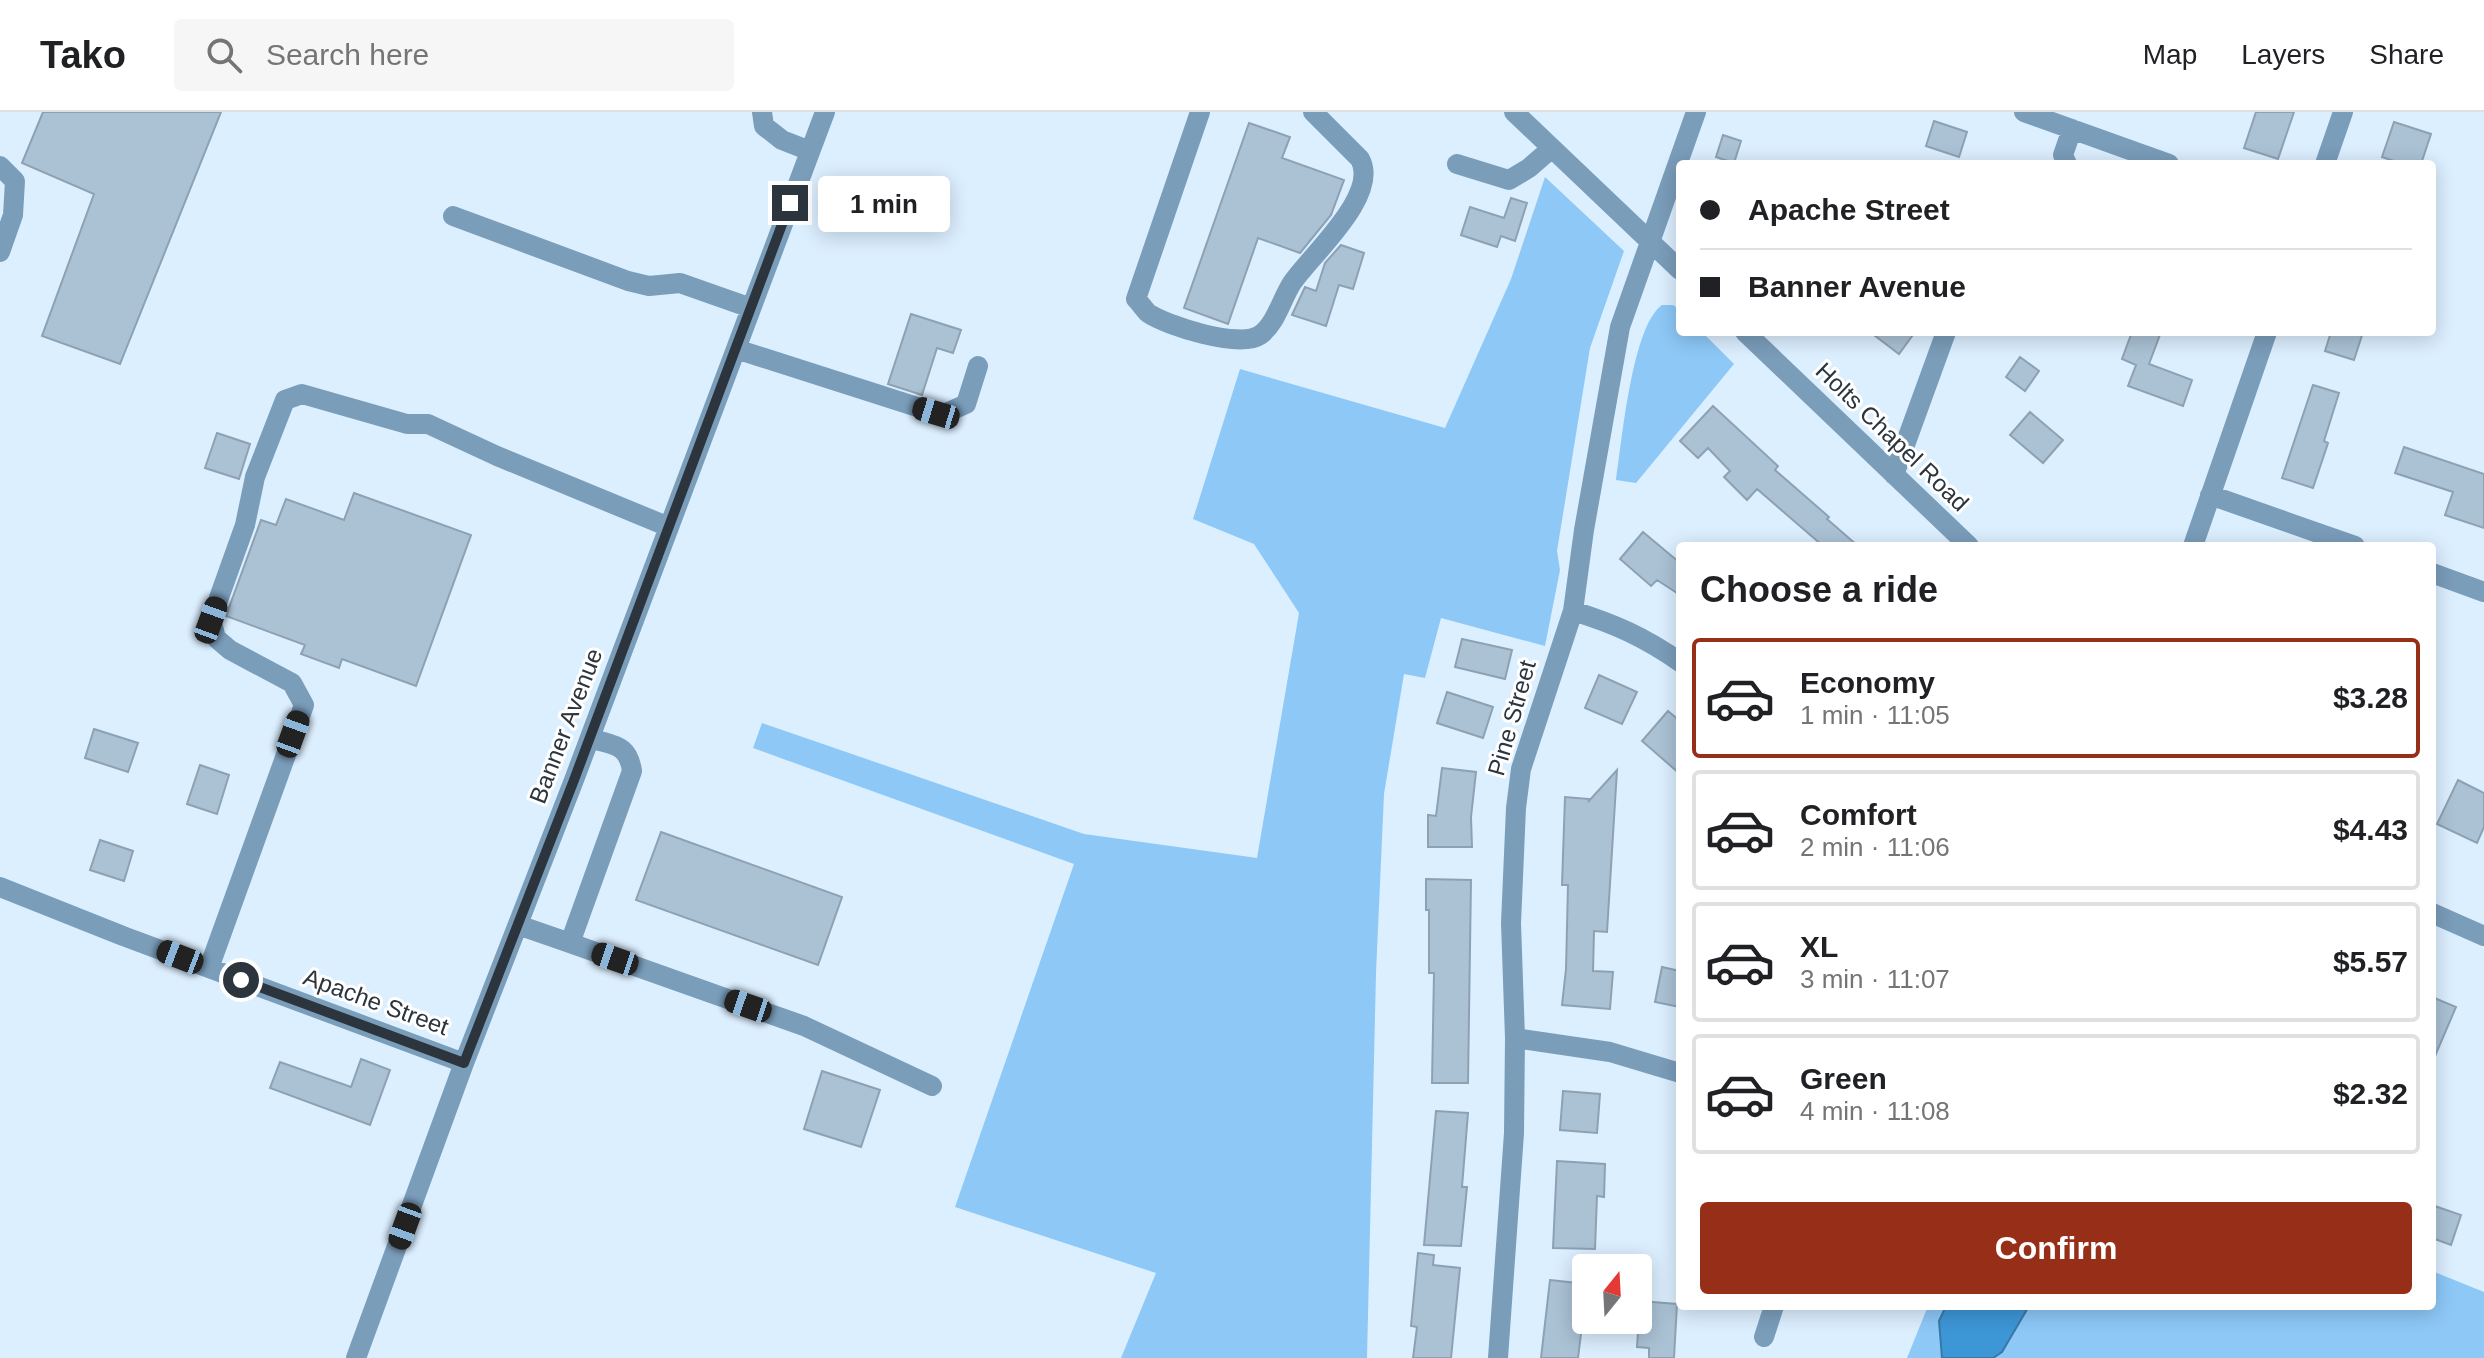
<!DOCTYPE html>
<meta charset="utf-8">
<style>
body{margin:0;font-family:Helvetica,sans-serif;background:#f6f6f6;color:#202124;height:100vh;display:flex;flex-direction:column;font-size:30px;white-space:nowrap}
*{box-sizing:border-box;margin:0}
p{font-size:26px;color:#757577}
.icon{flex:none;width:44px;height:44px;fill:none;stroke:currentColor;stroke-width:2;stroke-linecap:round;stroke-linejoin:round}
.map{position:relative;flex:1;overflow:hidden}
.details{position:absolute;left:1676px;top:430px;width:760px;height:768px;display:flex;flex-direction:column;background:#fff;border-radius:8px;box-shadow:0 4px 20px #0003}
.details>*{flex:none}
.guide{position:absolute;left:1676px;top:48px;width:760px;height:176px;border-radius:8px;box-shadow:0 4px 20px #0003;display:grid;align-content:center;height:176px;padding:0 24px;background:#fff}
.needle{width:52px;rotate:18deg}
.fabs{position:absolute;left:1572px;top:1142px;display:grid;gap:16px}
.fabs a{display:grid;place-items:center;width:80px;height:80px;border-radius:8px;background:#fff;box-shadow:0 4px 20px #0003;font-size:40px}
.end{position:absolute;width:36px;height:36px;margin:-18px;border:10px solid #2c353d;background:#fff;box-shadow:0 0 0 4px #fff}
.from{border-radius:50%}
.bubble{position:absolute;height:56px;border-radius:8px;background:#fff;box-shadow:0 4px 20px #0003;font-size:26px;font-weight:700;line-height:56px;text-align:center}
.car{position:absolute;width:24px;height:48px;margin:-24px -12px;border-radius:10px;box-shadow:0 0 6px 2px #0007;background:linear-gradient(#222 24%,#8ab4d8 0 40%,#222 0 76%,#8ab4d8 0 86%,#222 0)}
.guide b{display:flex;align-items:center;gap:28px;height:76px;font-size:30px}
.guide b+b{border-top:2px solid #e0e0e0}
.guide i{width:20px;height:20px;background:#202124}
ul{padding:0;list-style:none}
li{display:flex;align-items:center;gap:24px;height:120px;margin:0 16px 12px;padding:0 8px;border:4px solid #e0e0e0;border-radius:8px}
li div{flex:1}
li b{display:block;font-size:30px}
li em{font-style:normal;font-weight:700}
li.current{border-color:#972e18}
li>.icon{width:72px;height:72px;stroke-width:1.5}
h2{padding:0 24px;font-size:36px;line-height:96px}
.primary-button{display:flex;gap:16px;margin-top:auto;padding:16px 24px}
.primary-button a{flex:1;height:92px;border-radius:8px;background:#972e18;color:#fff;font-size:32px;font-weight:700;line-height:92px;text-align:center}
header{display:flex;align-items:center;gap:48px;box-sizing:border-box;height:112px;padding:0 40px;background:#fff;border-bottom:2px solid #e0e0e0}
header strong{font-size:38px}
nav{display:flex;gap:44px;margin-inline-start:auto;font-size:28px}
.search{width:560px;height:72px;background:#f6f6f6;display:flex;align-items:center;gap:20px;box-sizing:border-box;padding:0 28px;border-radius:8px;color:#757577;font-size:30px}
.map>svg:first-child{display:block}
</style>
<header>
<strong>Tako</strong>
<div class="search"><svg class="icon" aria-label="search" viewBox="0 0 24 24"><circle cx="10" cy="10" r="6"/><path d="M15 15l6 6"/></svg>Search here</div>
<nav><a>Map</a><a>Layers</a><a>Share</a></nav>
</header>
<div class="map">
<svg width="2484" height="1246" viewBox="0 0 2484 1246">
<rect width="100%" height="100%" fill="#dcefff"/>
<path fill="#8dc8f7" d="M 1545,65 L 1624,139 L 1590,236 L 1557,439 L 1560,458 L 1545,534 L 1441,506 L 1425,566 L 1404,562 L 1384,682 L 1376,861 L 1367,1246 L 1121,1246 L 1156,1161 L 955,1095 L 1074,752 L 753,636 L 762,611 L 1084,722 L 1257,746 L 1299,501 L 1254,432 L 1193,407 L 1240,257 L 1445,316 L 1511,167 Z
M 1662,193 L 1673,193 L 1680,198 L 1680,220 L 1702,220 L 1734,252 L 1636,371 L 1616,368 C 1622,329 1632,214 1662,193 Z
M 2432,1159 L 2484,1180 L 2484,1246 L 1993,1246 L 2002,1240 L 2029,1194 L 2432,1194 Z
M 1928,1194 L 1946,1194 L 1939,1209 L 1942,1246 L 1907,1246 Z"/>
<path fill="#3d96d6" stroke="#3879a8" stroke-width="2" d="M 1946,1194 L 2029,1194 L 2002,1240 L 1993,1246 L 1942,1246 L 1939,1209 Z"/>
<path fill="#abc2d5" stroke="#8ca2b4" stroke-width="2" d="M 43,0 L 221,0 L 120,252 L 42,224 L 94,82 L 22,51 Z
M 2256,0 L 2294,0 L 2278,47 L 2244,36 Z
M 1934,9 L 1967,20 L 1959,45 L 1926,34 Z
M 2394,10 L 2431,22 L 2421,52 L 2403,52 L 2382,45 Z
M 1249,11 L 1290,25 L 1282,46 L 1344,68 L 1331,103 L 1300,141 L 1258,126 L 1228,212 L 1184,196 Z
M 1723,23 L 1741,29 L 1734,51 L 1716,45 Z
M 1511,86 L 1527,91 L 1515,129 L 1501,124 L 1497,135 L 1461,123 L 1470,95 L 1504,106 Z
M 1341,133 L 1364,141 L 1353,177 L 1339,173 L 1326,214 L 1292,203 L 1305,175 L 1316,179 L 1325,151 Z
M 911,202 L 961,218 L 953,241 L 937,236 L 922,283 L 888,272 Z
M 1870,220 L 1915,220 L 1899,242 Z
M 2132,220 L 2161,220 L 2149,252 L 2192,268 L 2183,294 L 2128,274 L 2136,253 L 2122,247 Z
M 2331,220 L 2363,220 L 2354,248 L 2325,239 Z
M 2020,245 L 2039,259 L 2025,279 L 2006,265 Z
M 2313,273 L 2339,281 L 2324,329 L 2328,331 L 2313,376 L 2282,366 Z
M 1713,294 L 1778,354 L 1775,358 L 1829,405 L 1827,407 L 1858,434 L 1823,434 L 1757,377 L 1747,388 L 1724,365 L 1730,359 L 1708,336 L 1698,346 L 1680,329 Z
M 2030,300 L 2063,328 L 2043,351 L 2010,323 Z
M 217,321 L 250,332 L 239,367 L 205,356 Z
M 2404,335 L 2484,362 L 2484,416 L 2445,403 L 2453,380 L 2395,361 Z
M 354,381 L 471,423 L 416,574 L 342,547 L 339,556 L 301,542 L 305,533 L 226,504 L 261,408 L 276,413 L 286,387 L 344,408 Z
M 1643,420 L 1680,451 L 1680,483 L 1657,468 L 1651,474 L 1620,447 Z
M 1462,527 L 1512,538 L 1505,567 L 1455,555 Z
M 1599,563 L 1637,580 L 1622,612 L 1585,596 Z
M 1447,580 L 1493,595 L 1483,626 L 1437,611 Z
M 1668,599 L 1680,609 L 1680,662 L 1642,629 Z
M 94,617 L 138,631 L 128,660 L 85,646 Z
M 200,653 L 229,663 L 217,702 L 187,692 Z
M 1442,656 L 1476,660 L 1471,705 L 1472,735 L 1428,735 L 1428,703 L 1436,704 Z
M 1617,658 L 1607,820 L 1594,819 L 1593,859 L 1613,860 L 1610,897 L 1562,893 L 1566,857 L 1568,773 L 1562,773 L 1565,685 L 1590,687 L 1588,690 Z
M 2458,668 L 2484,681 L 2484,715 L 2477,731 L 2437,712 Z
M 661,720 L 842,785 L 818,853 L 636,788 Z
M 100,728 L 133,739 L 124,769 L 90,758 Z
M 1426,767 L 1471,768 L 1468,971 L 1432,971 L 1434,861 L 1429,861 L 1429,798 L 1426,798 Z
M 1662,855 L 1680,859 L 1680,895 L 1655,890 Z
M 2432,885 L 2456,895 L 2432,951 Z
M 361,947 L 390,958 L 370,1013 L 270,976 L 280,950 L 351,975 Z
M 822,959 L 880,978 L 861,1035 L 804,1017 Z
M 1563,979 L 1600,982 L 1597,1021 L 1560,1018 Z
M 1436,999 L 1468,1001 L 1462,1075 L 1467,1075 L 1461,1134 L 1424,1133 Z
M 1557,1049 L 1605,1052 L 1604,1085 L 1597,1084 L 1595,1137 L 1553,1136 Z
M 2432,1093 L 2461,1103 L 2451,1133 L 2432,1126 Z
M 1418,1141 L 1434,1143 L 1433,1153 L 1460,1156 L 1451,1246 L 1413,1246 L 1417,1215 L 1411,1214 Z
M 1550,1168 L 1586,1172 L 1586,1206 L 1583,1206 L 1578,1246 L 1541,1246 Z
M 1640,1189 L 1677,1192 L 1674,1246 L 1649,1246 L 1649,1236 L 1637,1235 Z"/>
<g fill="none" stroke-linecap="round" stroke-linejoin="round">
<path stroke="#7a9dba" stroke-width="20" d="M 762,0 L 764,14 L 782,28 L 810,39
M 1200,0 L 1136,187 C 1140,191 1144,197 1148,201 C 1167,214 1240,237 1260,223 C 1276,212 1282,186 1292,171 C 1312,142 1380,83 1360,47 L 1313,0
M 1514,0 L 1680,158
M 2024,0 L 2169,52
M 1457,52 L 1509,68 L 1529,56 L 1552,36
M 2067,52 L 2063,43 L 2072,17
M 2325,52 L 2343,0
M 0,54 L 15,69 L 13,103 L 0,140
M 453,104 L 628,169 L 649,174 L 680,171 L 751,196
M 1745,220 L 1969,434
M 736,237 L 936,301 L 946,301 L 966,292 L 978,254
M 1894,363 L 1946,220
M 2210,383 L 2355,434
M 2193,434 L 2267,220
M 2432,461 L 2484,480
M 1573,499 C 1615,512 1644,525 1680,550
M 0,775 L 123,824 L 464,951
M 2432,801 L 2484,824
M 518,813 L 570,831 L 632,659 C 628,631 613,634 590,626
M 570,831 L 804,914 L 932,974
M 209,856 L 304,593 L 292,571 L 230,538 L 216,526 L 211,508 L 245,413 L 255,365 L 285,288 L 302,282 L 407,312 L 428,312 L 497,344 L 669,415
M 1515,926 L 1610,940 L 1680,961
M 1764,1225 L 1774,1194
M 356,1246 L 464,951 L 574,668 L 825,0
M 1498,1246 L 1514,1021 L 1515,926 L 1511,811 L 1516,696 L 1521,657 L 1573,499 L 1584,418 L 1620,215 L 1696,0"/>
</g>
<g fill="none" stroke-linecap="round" stroke-linejoin="round">
<path stroke="#2c353d" stroke-width="10" d="M 241,868 L 464,951 L 574,668 L 790,91"/>
</g>
<g text-anchor="middle" stroke-width="6" stroke-linejoin="round" paint-order="stroke">
<g font-size="24" fill="#2c353d" stroke="#fff">
<text transform="translate(1892 325) rotate(44)" y="8">Holts Chapel Road</text>
<text transform="translate(1512 606) rotate(-74)" y="8">Pine Street</text>
<text transform="translate(566 614) rotate(-69)" y="8">Banner Avenue</text>
<text transform="translate(376 890) rotate(20)" y="8">Apache Street</text>
</g>
</g>
</svg>
<div class="fabs">
<a><svg class="needle" viewBox="-14 -14 28 28"><path d="M0-13l5 13h-10z" fill="#e53935"/><path d="M0 13l5-13h-10z" fill="#757577"/></svg></a>
</div>
<i class="end from" style="left:241px;top:868px"></i>
<i class="end" style="left:790px;top:91px"></i>
<div class="bubble" style="left:818px;top:64px;width:132px">1 min</div>
<i class="car" style="left:936px;top:301px;rotate:287deg"></i>
<i class="car" style="left:211px;top:508px;rotate:20deg"></i>
<i class="car" style="left:293px;top:622px;rotate:20deg"></i>
<i class="car" style="left:180px;top:845px;rotate:291deg"></i>
<i class="car" style="left:615px;top:847px;rotate:289deg"></i>
<i class="car" style="left:748px;top:894px;rotate:289deg"></i>
<i class="car" style="left:405px;top:1114px;rotate:200deg"></i>
<div class="guide">
<b><i class="from"></i>Apache Street</b>
<b><i></i>Banner Avenue</b>
</div>
<section class="details">
<h2>Choose a ride</h2>
<ul>
<li class="current"><svg class="icon" aria-label="car" viewBox="0 0 24 24"><path d="M5 17H2v-5l4-1 3-4h7l3 4 3 1v5h-3M9 17h6M6 11h13"/><circle cx="7" cy="17" r="2"/><circle cx="17" cy="17" r="2"/></svg><div><b>Economy</b><p>1 min · 11:05</p></div><em>$3.28</em></li>
<li><svg class="icon" aria-label="car" viewBox="0 0 24 24"><path d="M5 17H2v-5l4-1 3-4h7l3 4 3 1v5h-3M9 17h6M6 11h13"/><circle cx="7" cy="17" r="2"/><circle cx="17" cy="17" r="2"/></svg><div><b>Comfort</b><p>2 min · 11:06</p></div><em>$4.43</em></li>
<li><svg class="icon" aria-label="car" viewBox="0 0 24 24"><path d="M5 17H2v-5l4-1 3-4h7l3 4 3 1v5h-3M9 17h6M6 11h13"/><circle cx="7" cy="17" r="2"/><circle cx="17" cy="17" r="2"/></svg><div><b>XL</b><p>3 min · 11:07</p></div><em>$5.57</em></li>
<li><svg class="icon" aria-label="car" viewBox="0 0 24 24"><path d="M5 17H2v-5l4-1 3-4h7l3 4 3 1v5h-3M9 17h6M6 11h13"/><circle cx="7" cy="17" r="2"/><circle cx="17" cy="17" r="2"/></svg><div><b>Green</b><p>4 min · 11:08</p></div><em>$2.32</em></li>
</ul>
<div class="primary-button"><a>Confirm</a></div>
</section>
</div>
